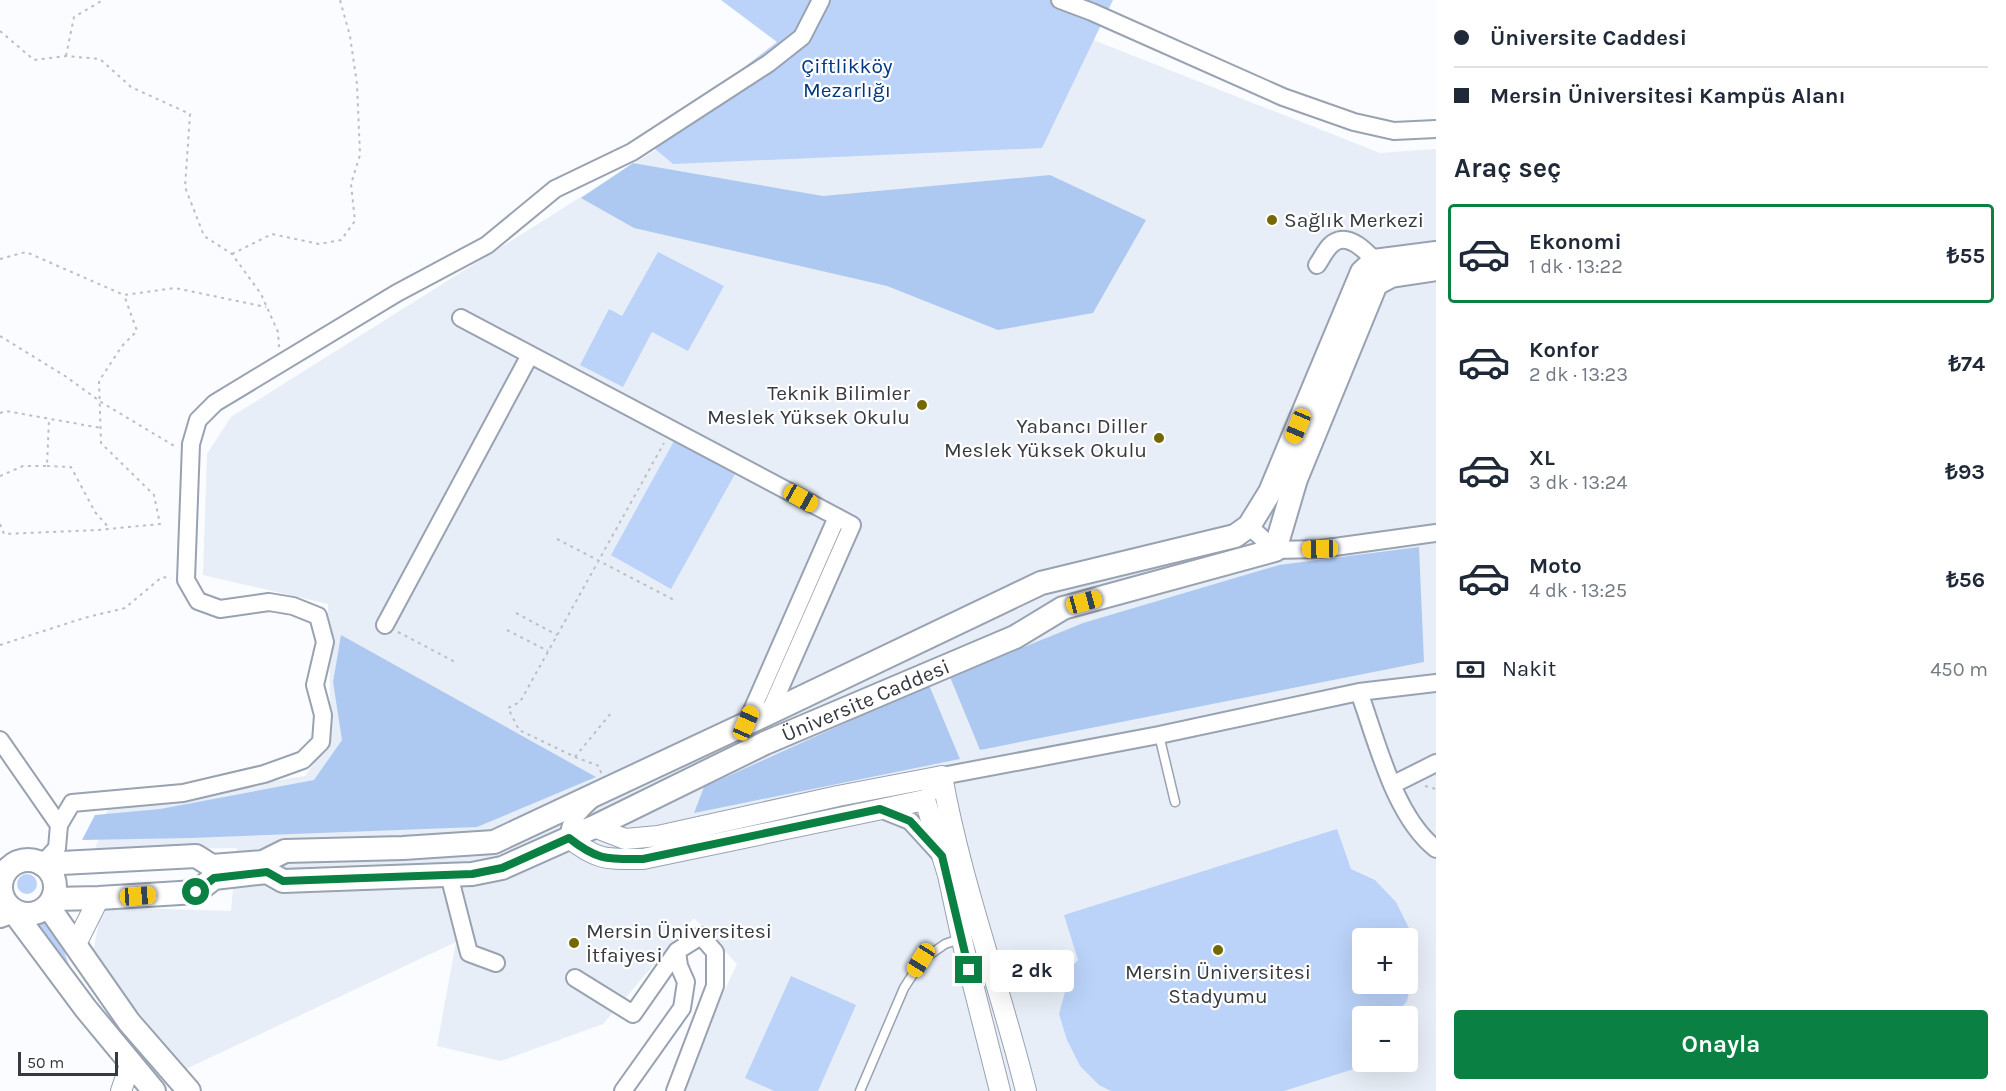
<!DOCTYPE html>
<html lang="tr">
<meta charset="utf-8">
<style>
body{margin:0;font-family:Karla,sans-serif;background:#f2f2f3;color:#1f2937;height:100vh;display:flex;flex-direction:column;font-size:22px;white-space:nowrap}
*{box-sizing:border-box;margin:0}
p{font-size:20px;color:#747a83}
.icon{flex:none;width:33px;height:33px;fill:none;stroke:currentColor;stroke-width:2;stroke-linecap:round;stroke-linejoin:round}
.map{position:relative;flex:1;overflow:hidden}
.side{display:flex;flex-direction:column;background:#fff;width:570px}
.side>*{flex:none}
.hud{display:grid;align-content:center;height:132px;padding:0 18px;background:#fff}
.tools{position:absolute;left:1352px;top:928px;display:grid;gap:12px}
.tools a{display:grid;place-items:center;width:66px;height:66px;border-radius:6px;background:#fff;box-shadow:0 6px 24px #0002;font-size:30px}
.scale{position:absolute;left:18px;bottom:15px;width:100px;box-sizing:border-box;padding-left:6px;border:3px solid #363a40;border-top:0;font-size:16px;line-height:21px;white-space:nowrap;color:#363a40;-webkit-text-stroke:4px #fff;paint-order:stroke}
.end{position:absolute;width:27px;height:27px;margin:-14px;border:8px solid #0b8043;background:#fff;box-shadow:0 0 0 3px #fff}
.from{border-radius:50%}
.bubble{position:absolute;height:42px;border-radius:6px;background:#fff;box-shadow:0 6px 24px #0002;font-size:20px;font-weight:700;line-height:42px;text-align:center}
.car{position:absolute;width:18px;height:36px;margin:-18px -9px;border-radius:8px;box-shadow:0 0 4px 2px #0007;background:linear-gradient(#f5c518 24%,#345 0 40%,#f5c518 0 76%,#345 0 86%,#f5c518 0)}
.hud b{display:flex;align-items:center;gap:21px;height:57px;font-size:22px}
.hud b+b{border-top:2px solid #e0e1e3}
.hud i{width:15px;height:15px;background:#1f2937}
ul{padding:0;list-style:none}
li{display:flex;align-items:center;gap:18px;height:99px;margin:0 12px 9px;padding:0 6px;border:3px solid transparent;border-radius:6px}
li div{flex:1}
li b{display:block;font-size:22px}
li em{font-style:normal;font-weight:700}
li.on{border-color:#0b8043}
li>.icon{width:54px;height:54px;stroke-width:1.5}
h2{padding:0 18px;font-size:27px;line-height:72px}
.pay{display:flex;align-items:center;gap:15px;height:66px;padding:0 18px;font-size:22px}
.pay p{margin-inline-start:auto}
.cta{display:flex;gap:12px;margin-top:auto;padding:12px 18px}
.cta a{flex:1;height:69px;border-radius:6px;background:#0b8043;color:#fff;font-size:24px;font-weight:700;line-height:69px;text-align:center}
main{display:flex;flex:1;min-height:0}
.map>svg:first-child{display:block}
</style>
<main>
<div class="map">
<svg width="1436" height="1091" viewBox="0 0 1436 1091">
<rect width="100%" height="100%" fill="#fafcff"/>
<path fill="#e8eef7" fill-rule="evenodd" d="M 992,0 L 1380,153 L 1436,149 L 1436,1091 L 678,1091 L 737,964 L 694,918 L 603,1024 L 501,1061 L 437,1046 L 456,942 L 186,1069 L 92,957 L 102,907 L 231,911 L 237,848 L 95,850 L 108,807 L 305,776 L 331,737 L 328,604 L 203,575 L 207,454 L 231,417 L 808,54 ZM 1362,939 L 1407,939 L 1407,984 L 1362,984 ZM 1362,1017 L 1407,1017 L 1407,1062 L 1362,1062 Z"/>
<path fill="#bbd3f9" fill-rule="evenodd" d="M 721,0 L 1113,0 L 1042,148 L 673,164 L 647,142 L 777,42 Z
M 658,252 L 724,286 L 688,351 L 652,332 L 623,387 L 580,365 L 609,309 L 622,316 Z
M 674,441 L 735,474 L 671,589 L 611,555 Z
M 1337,829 L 1351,869 L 1375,880 L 1396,902 L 1410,930 L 1415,963 L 1407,1001 L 1394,1017 L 1362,1017 L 1362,1062 L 1376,1062 L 1284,1091 L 1111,1091 L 1099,1085 L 1080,1066 L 1067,1040 L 1059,1014 L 1072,966 L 1078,960 L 1064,915 ZM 1362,939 L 1407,939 L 1407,984 L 1362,984 Z
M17 884a10 10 0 1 1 20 0a10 10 0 1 1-20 0Z
M 52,916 L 74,980 L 32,928 Z
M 791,976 L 856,1005 L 818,1091 L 774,1091 L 745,1078 Z"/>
<path fill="#aec9f1" d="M 633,163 L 823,196 L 1050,175 L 1146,220 L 1093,313 L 998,330 L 887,286 L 634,228 L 581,198 Z
M 1419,547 L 1424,662 L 980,750 L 950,677 L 1083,623 L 1279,565 Z
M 341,635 L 596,777 L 477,827 L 190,838 L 82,840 L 95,815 L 160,809 L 314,780 L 342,740 L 333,682 Z
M 929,685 L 960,759 L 694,813 L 704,787 Z"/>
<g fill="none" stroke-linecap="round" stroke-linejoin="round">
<defs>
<path id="service" d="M 1159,735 L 1175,802
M 860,1091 L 904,988 L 922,960 L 945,944 L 962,938"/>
<path id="minor" d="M 1060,0 L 1092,12 L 1283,97 L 1354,122 L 1394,131 L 1436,129
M 1317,265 C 1322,258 1327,246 1335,242 C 1352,232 1372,258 1383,269
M 461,318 L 852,525 L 769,713
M 1249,526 L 1275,550 L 1320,549 L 1436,533
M 385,625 L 530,355
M 1359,692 C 1377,741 1394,816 1436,849
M 746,724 L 837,517
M 0,740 L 59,825
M 1392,785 L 1436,763
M 925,800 L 942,776 L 1159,735 L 1359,692 L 1436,683
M 880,809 L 910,821 L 942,856
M 569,838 C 568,822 580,810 591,800
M 42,864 L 57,848 L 59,825 L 72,803 L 183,793 L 264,774 L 303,760 L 321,742 L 323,715 L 315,685 L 325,642 L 318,616 L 293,606 L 269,602 L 220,609 L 198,601 L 186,580 L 191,444 L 198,420 L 215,403 L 397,293 L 487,245 L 555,189 L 632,152 L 769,63 L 802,37 L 821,0
M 449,875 L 469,953 L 496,963
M 575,978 L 633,1014 L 677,951 L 701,936 L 715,952 L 715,986 L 675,1091
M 623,1091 L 682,1008 L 686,982 L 679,966 L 677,951"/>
<path id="tertiary" d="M 594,827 L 625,839 L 658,836 L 838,796 L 942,776 C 961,883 1000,986 1026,1091
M 569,838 C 598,861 607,859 643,859 L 925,800 L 948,875 L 964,949 L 1000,1091
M 75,946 L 99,898
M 121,1091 L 131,1062"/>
<g id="secondary">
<circle cx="28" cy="887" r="27"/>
<path d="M 42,864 L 196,856 L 212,866 L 263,862 L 285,851 L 403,848 L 494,842 L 769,713 L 1041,583 L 1235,536 L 1249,526 L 1270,492 L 1362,272 L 1374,261 L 1436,253"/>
<path id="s1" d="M 53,899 L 99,898 L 196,892 L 214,878 L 267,872 L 283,881 L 472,874 L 502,868 L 594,827 L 765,743 L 1015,637 L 1063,608 L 1275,550 L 1296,479 L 1376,284 L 1391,276 L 1436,269"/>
<path d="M 48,906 L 129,1022 L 189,1091"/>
<path d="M 0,916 L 13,911 L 86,1009 L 154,1091"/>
</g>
</defs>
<use href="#service" stroke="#99a2b1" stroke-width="11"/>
<use href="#minor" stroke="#99a2b1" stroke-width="20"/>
<use href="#tertiary" stroke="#99a2b1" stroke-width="22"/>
<use href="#secondary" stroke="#99a2b1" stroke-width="26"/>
<path stroke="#bbbec2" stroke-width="2" stroke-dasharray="3 4.5" stroke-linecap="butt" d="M 0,31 L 34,60 L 66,56 L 100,59 L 131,87 L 190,114 L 185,187 L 204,236 L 232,254 L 261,294 L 278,332 L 279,347
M 66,56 L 74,17 L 103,0
M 232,254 L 272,234 L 319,244 L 341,240 L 355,221 L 351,184 L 360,155 L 357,84 L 350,36 L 340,0
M 0,259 L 26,252 L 124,295 L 175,288 L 266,307
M 0,336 L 65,376 L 101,402 L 176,447
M 0,413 L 6,411 L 101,428
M 47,466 L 71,467 L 95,512 L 110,529
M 0,476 L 23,466 L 47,466 L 49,419
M 0,524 L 4,534 L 98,530 L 160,524 L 154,495 L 101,443 L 99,381 L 122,346 L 137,331 L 124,295
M 557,539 L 674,600
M 516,613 L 557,635
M 507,630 L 548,651
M 398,632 L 457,663
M 0,645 L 84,618 L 125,608 L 162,577 L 171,578
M 575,757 L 611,713
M 601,773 L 599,766 L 575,757 L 519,730 L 508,708 L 520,702 L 664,443
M 1425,786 L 1436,789"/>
<use href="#service" stroke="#fff" stroke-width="8"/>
<use href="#minor" stroke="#fff" stroke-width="16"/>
<use href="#tertiary" stroke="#fff" stroke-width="20"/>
<use href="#secondary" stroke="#fff" stroke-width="22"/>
</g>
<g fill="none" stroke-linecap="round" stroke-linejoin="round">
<path stroke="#0b8043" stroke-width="8" d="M 196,892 L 214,878 L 267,872 L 283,881 L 472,874 L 502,868 L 569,838 C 598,861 608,859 643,859 L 880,809 L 910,821 L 942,856 L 969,970"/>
</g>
<g fill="#736900" stroke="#fff" stroke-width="2">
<circle cx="1272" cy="220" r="6"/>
<circle cx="922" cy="405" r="6"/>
<circle cx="1159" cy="438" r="6"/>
<circle cx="574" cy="943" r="6"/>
<circle cx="1218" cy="950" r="6"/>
</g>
<g text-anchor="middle" stroke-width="4.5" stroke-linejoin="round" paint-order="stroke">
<g font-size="21" fill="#003782" stroke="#fff">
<text x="847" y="73">Çiftlikköy<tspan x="847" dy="24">Mezarlığı</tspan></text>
</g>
<g font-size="21" fill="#363a40" stroke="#fff" text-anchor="start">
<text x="1284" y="227">Sağlık Merkezi</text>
<text x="910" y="400" text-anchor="end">Teknik Bilimler<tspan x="910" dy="24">Meslek Yüksek Okulu</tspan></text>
<text x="1147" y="433" text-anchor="end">Yabancı Diller<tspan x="1147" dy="24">Meslek Yüksek Okulu</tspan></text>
<text x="586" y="938">Mersin Üniversitesi<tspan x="586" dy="24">İtfaiyesi</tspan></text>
<text x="1218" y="979" text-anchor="middle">Mersin Üniversitesi<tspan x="1218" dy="24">Stadyumu</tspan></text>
</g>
<g font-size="21" fill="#363a40" stroke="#fff">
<text dy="7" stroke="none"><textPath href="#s1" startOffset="858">Üniversite Caddesi</textPath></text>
</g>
</g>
</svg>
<div class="tools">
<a>+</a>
<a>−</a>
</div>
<div class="scale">50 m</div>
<i class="end from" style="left:196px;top:892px"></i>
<i class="end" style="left:969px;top:970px"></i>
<div class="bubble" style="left:990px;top:950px;width:84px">2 dk</div>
<i class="car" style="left:1298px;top:426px;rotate:203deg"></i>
<i class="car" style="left:801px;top:498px;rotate:119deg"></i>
<i class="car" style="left:1320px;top:549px;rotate:269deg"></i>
<i class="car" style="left:1084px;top:602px;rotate:75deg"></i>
<i class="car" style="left:746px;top:723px;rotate:24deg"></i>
<i class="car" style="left:138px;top:896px;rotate:86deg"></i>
<i class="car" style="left:921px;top:960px;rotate:212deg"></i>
</div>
<section class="side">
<div class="hud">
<b><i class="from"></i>Üniversite Caddesi</b>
<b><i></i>Mersin Üniversitesi Kampüs Alanı</b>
</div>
<h2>Araç seç</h2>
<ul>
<li class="on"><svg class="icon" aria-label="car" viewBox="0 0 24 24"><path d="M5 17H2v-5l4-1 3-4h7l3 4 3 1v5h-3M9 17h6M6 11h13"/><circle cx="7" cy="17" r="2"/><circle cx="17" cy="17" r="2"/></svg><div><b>Ekonomi</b><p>1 dk · 13:22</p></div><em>₺55</em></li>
<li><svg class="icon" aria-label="car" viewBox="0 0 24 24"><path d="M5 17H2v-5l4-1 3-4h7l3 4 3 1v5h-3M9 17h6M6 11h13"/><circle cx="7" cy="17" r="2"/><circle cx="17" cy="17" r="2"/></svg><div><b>Konfor</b><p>2 dk · 13:23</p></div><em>₺74</em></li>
<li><svg class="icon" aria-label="car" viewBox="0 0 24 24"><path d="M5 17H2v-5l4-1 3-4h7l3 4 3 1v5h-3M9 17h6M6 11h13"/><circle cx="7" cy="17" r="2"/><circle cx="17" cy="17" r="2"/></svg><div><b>XL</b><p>3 dk · 13:24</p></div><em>₺93</em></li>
<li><svg class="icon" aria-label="car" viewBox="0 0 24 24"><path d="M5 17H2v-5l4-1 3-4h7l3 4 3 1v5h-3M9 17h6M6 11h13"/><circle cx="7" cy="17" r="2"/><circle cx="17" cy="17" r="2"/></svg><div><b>Moto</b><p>4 dk · 13:25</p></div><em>₺56</em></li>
</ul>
<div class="pay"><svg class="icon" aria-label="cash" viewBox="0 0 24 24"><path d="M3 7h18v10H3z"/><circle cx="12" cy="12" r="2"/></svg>Nakit<p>450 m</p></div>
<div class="cta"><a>Onayla</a></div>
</section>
</main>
